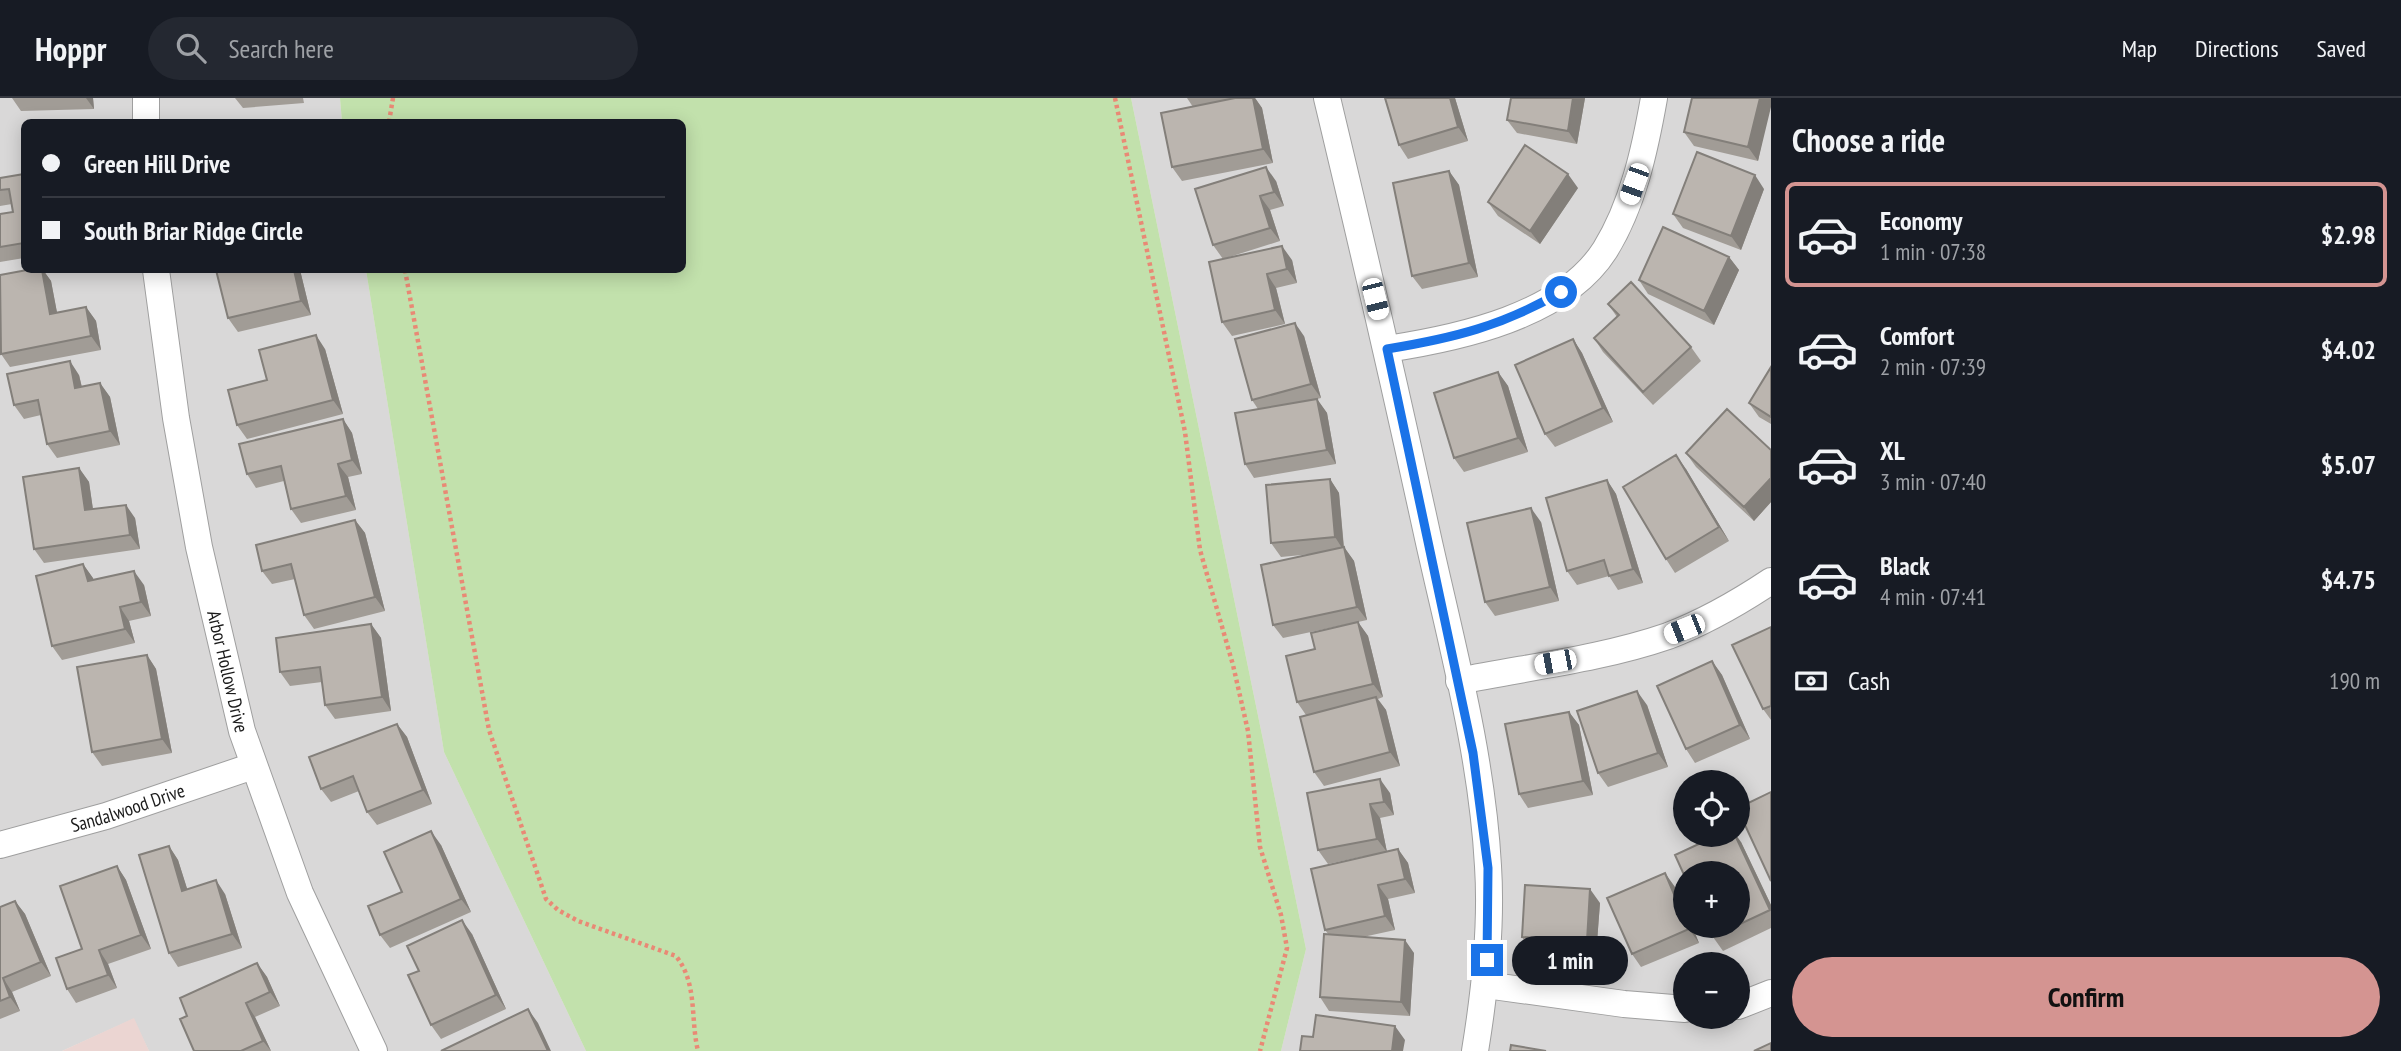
<!DOCTYPE html>
<meta charset="utf-8">
<style>
body{margin:0;font-family:"PT Sans Narrow",sans-serif;background:#242831;color:#f1f3f6;height:100vh;display:flex;flex-direction:column;font-size:26px;white-space:nowrap}
*{box-sizing:border-box;margin:0}
p{font-size:23px;color:#9ea1a6}
.icon{flex:none;width:38px;height:38px;fill:none;stroke:currentColor;stroke-width:2;stroke-linecap:round;stroke-linejoin:round}
.map{position:relative;flex:1;overflow:hidden}
.drawer{display:flex;flex-direction:column;background:#171b24;width:630px}
.drawer>*{flex:none}
.top-card{position:absolute;left:21px;top:21px;width:665px;height:154px;border-radius:10px;box-shadow:0 4px 18px #0003;display:grid;align-content:center;height:154px;padding:0 21px;background:#171b24}
.tools{position:absolute;left:1673px;top:672px;display:grid;gap:14px}
.tools a{display:grid;place-items:center;width:77px;height:77px;border-radius:50%;background:#171b24;box-shadow:0 4px 18px #0003;font-size:35px}
.end{position:absolute;width:32px;height:32px;margin:-16px;border:9px solid #1a73e8;background:#fff;box-shadow:0 0 0 4px #fff}
.from{border-radius:50%}
.bubble{position:absolute;height:49px;border-radius:24px;background:#171b24;box-shadow:0 4px 18px #0003;font-size:23px;font-weight:800;line-height:49px;text-align:center}
.car{position:absolute;width:21px;height:42px;margin:-21px -10px;border-radius:9px;box-shadow:0 0 5px 2px #0007;background:linear-gradient(#fff 24%,#345 0 40%,#fff 0 76%,#345 0 86%,#fff 0)}
.top-card b{display:flex;align-items:center;gap:24px;height:66px;font-size:26px}
.top-card b+b{border-top:2px solid #363941}
.top-card i{width:18px;height:18px;background:#f1f3f6}
ul{padding:0;list-style:none}
li{display:flex;align-items:center;gap:21px;height:105px;margin:0 14px 10px;padding:0 7px;border:4px solid transparent;border-radius:10px}
li div{flex:1}
li b{display:block;font-size:26px}
li em{font-style:normal;font-weight:800}
li.current{border-color:#d49491}
li>.icon{width:63px;height:63px;stroke-width:1.5}
h2{padding:0 21px;font-size:32px;line-height:84px}
.pay{display:flex;align-items:center;gap:18px;height:77px;padding:0 21px;font-size:26px}
.pay p{margin-inline-start:auto}
.cta{display:flex;gap:14px;margin-top:auto;padding:14px 21px}
.cta a{flex:1;height:80px;border-radius:42px;background:#d49491;color:#111;font-size:28px;font-weight:800;line-height:80px;text-align:center}
header{display:flex;align-items:center;gap:42px;box-sizing:border-box;height:98px;padding:0 35px;background:#171b24;border-bottom:2px solid #363941}
header strong{font-size:33px}
nav{display:flex;gap:38px;margin-inline-start:auto;font-size:24px}
.search{width:490px;height:63px;background:#242831;display:flex;align-items:center;gap:18px;box-sizing:border-box;padding:0 24px;border-radius:38px;color:#9ea1a6;font-size:26px}
main{display:flex;flex:1;min-height:0}
.map>svg:first-child{display:block}
</style>
<header>
<strong>Hoppr</strong>
<div class="search"><svg class="icon" aria-label="search" viewBox="0 0 24 24"><circle cx="10" cy="10" r="6"/><path d="M15 15l6 6"/></svg>Search here</div>
<nav><a>Map</a><a>Directions</a><a>Saved</a></nav>
</header>
<main>
<div class="map">
<svg width="1771" height="953" viewBox="0 0 1771 953">
<rect width="100%" height="100%" fill="#ece9e2"/>
<path fill="#d9d8d8" fill-rule="evenodd" d="M 0,0 L 340,0 L 342,24 L 24,24 L 24,172 L 366,172 L 444,654 L 586,953 L 149,953 L 133,921 L 62,953 L 0,953 Z
M 1131,0 L 1771,0 L 1771,953 L 1281,953 L 1306,851 ZM 1685,684 L 1738,684 L 1738,737 L 1685,737 ZM 1685,775 L 1738,775 L 1738,828 L 1685,828 ZM 1685,866 L 1738,866 L 1738,919 L 1685,919 Z"/>
<path fill="#ebd5d2" d="M 134,920 L 149,953 L 62,953 Z"/>
<path fill="#c2e1ac" d="M 340,0 L 1131,0 L 1306,851 L 1281,953 L 586,953 L 444,654 L 366,172 L 682,172 L 682,24 L 342,24 Z"/>
<g fill="none" stroke-linecap="round" stroke-linejoin="round">
<defs>
<g id="street">
<path d="M 146,0 L 146,24"/>
<path d="M 1327,0 C 1362,146 1396,293 1428,440 C 1452,548 1482,657 1488,768 C 1492,830 1485,892 1475,953"/>
<path id="s1" d="M 156,172 L 176,320 L 199,449 L 242,633 L 300,795 L 374,953"/>
<path d="M 1387,251 C 1459,240 1563,218 1605,152 C 1633,107 1645,51 1654,0"/>
<path d="M 1459,583 C 1528,569 1601,561 1668,538 C 1705,524 1738,505 1771,483"/>
<path id="s2" d="M 0,747 L 106,718 L 253,668"/>
<path d="M 1486,887 L 1624,906 L 1685,911"/>
<path d="M 1738,908 L 1771,895"/>
</g>
</defs>
<use href="#street" stroke="#9f9f9f" stroke-width="28"/>
<path stroke="#e98975" stroke-width="4.5" stroke-dasharray="3.5 3.5" stroke-linecap="butt" d="M 1115,0 L 1185,334 L 1200,452 L 1233,567 L 1248,633 L 1260,749 L 1281,817 L 1287,850 L 1260,953
M 389,24 L 393,0
M 405,172 L 489,632 L 546,801 L 558,812 L 578,823 L 676,858 C 698,886 690,920 698,953"/>
<use href="#street" stroke="#fff" stroke-width="26"/>
</g>
<path fill="#a19c96" d="M 12,0 L 93,0 L 94,11 L 21,13 Z
M 235,0 L 303,0 L 304,5 L 243,10 Z
M 1187,0 L 1255,0 L 1262,10 L 1273,65 L 1182,83 L 1172,69 L 1193,9 Z
M 1455,0 L 1468,43 L 1408,61 L 1399,47 Z
M 1585,0 L 1577,46 L 1517,35 L 1507,22 Z
M 1771,0 L 1758,63 L 1694,48 L 1684,34 Z
M 1449,73 L 1459,87 L 1478,179 L 1422,191 L 1412,178 Z
M 24,76 L 24,160 L 0,164 L 0,116 L 13,114 L 12,106 L 0,108 L 0,80 Z
M 1276,83 L 1284,108 L 1270,112 L 1280,143 L 1223,161 L 1213,147 Z
M 1578,90 L 1540,146 L 1498,118 L 1488,104 Z
M 1764,91 L 1741,152 L 1683,130 L 1673,116 Z
M 1729,159 L 1739,172 L 1714,227 L 1648,196 L 1639,182 Z
M 1292,162 L 1297,185 L 1276,190 L 1285,226 L 1232,238 L 1222,224 L 1209,164 Z
M 27,172 L 43,172 L 51,183 L 57,215 L 86,209 L 96,223 L 101,252 L 10,269 L 1,256 Z
M 300,172 L 311,217 L 238,234 L 228,220 Z
M 1608,206 L 1691,249 L 1701,263 L 1653,307 L 1603,254 L 1594,240 L 1617,219 Z
M 1304,238 L 1321,300 L 1317,301 L 1327,315 L 1336,366 L 1254,380 L 1245,366 L 1258,311 L 1252,302 Z
M 1573,241 L 1582,255 L 1613,324 L 1555,349 L 1545,336 Z
M 325,251 L 343,316 L 247,341 L 237,327 Z
M 1771,269 L 1771,326 L 1759,319 L 1749,305 Z
M 1498,274 L 1508,288 L 1528,354 L 1464,374 L 1454,360 Z
M 79,277 L 82,289 L 100,285 L 110,299 L 120,347 L 57,360 L 47,346 L 41,317 L 24,321 L 14,307 Z
M 343,321 L 352,335 L 362,376 L 348,379 L 356,412 L 301,425 L 291,411 L 284,383 L 256,390 L 247,376 Z
M 1771,352 L 1771,404 L 1754,423 L 1696,369 L 1686,355 Z
M 79,370 L 89,384 L 93,411 L 135,420 L 140,451 L 44,465 L 34,451 Z
M 1686,371 L 1729,443 L 1675,475 L 1666,461 Z
M 1330,381 L 1339,395 L 1344,449 L 1354,463 L 1367,522 L 1358,524 L 1368,538 L 1383,599 L 1378,601 L 1386,612 L 1400,668 L 1324,688 L 1314,674 L 1306,617 L 1297,604 L 1315,551 L 1348,526 L 1283,540 L 1273,527 L 1312,456 L 1281,459 L 1271,445 Z
M 1607,382 L 1616,396 L 1643,485 L 1618,492 L 1609,478 L 1577,487 L 1567,473 Z
M 355,422 L 365,435 L 385,513 L 314,531 L 304,517 L 295,481 L 272,486 L 262,473 Z
M 1541,424 L 1559,503 L 1495,518 L 1485,504 Z
M 83,466 L 94,482 L 144,487 L 151,518 L 129,523 L 135,545 L 62,562 L 52,548 Z
M 371,526 L 381,540 L 391,613 L 335,621 L 325,607 L 322,584 L 290,588 L 280,574 Z
M 1771,529 L 1771,622 L 1763,611 Z
M 147,557 L 156,571 L 172,655 L 102,668 L 92,654 Z
M 1712,563 L 1722,577 L 1750,641 L 1695,665 L 1686,651 Z
M 1647,607 L 1668,669 L 1608,689 L 1598,675 Z
M 1569,614 L 1579,627 L 1593,697 L 1528,710 L 1519,696 Z
M 397,626 L 407,639 L 432,706 L 377,727 L 367,714 L 359,693 L 331,704 L 321,691 Z
M 1307,695 L 1390,695 L 1394,717 L 1380,720 L 1387,754 L 1398,751 L 1408,765 L 1415,795 L 1388,801 L 1395,832 L 1363,839 L 1414,855 L 1410,918 L 1329,913 L 1320,899 L 1329,837 L 1325,832 L 1365,758 L 1328,766 L 1318,752 Z
M 1741,744 L 1771,807 L 1771,830 L 1723,853 L 1713,839 Z
M 441,747 L 471,814 L 390,850 L 380,837 L 402,794 Z
M 169,748 L 178,762 L 187,791 L 225,796 L 242,850 L 178,869 L 169,855 Z
M 117,768 L 126,782 L 151,851 L 108,866 L 117,890 L 76,905 L 67,891 L 82,851 Z
M 1675,789 L 1685,828 L 1692,828 L 1699,845 L 1641,869 L 1632,856 Z
M 15,803 L 25,816 L 51,878 L 12,894 L 20,913 L 0,921 L 0,809 Z
M 1600,805 L 1596,857 L 1531,853 L 1522,839 Z
M 472,836 L 506,911 L 441,941 L 431,927 L 419,873 Z
M 257,865 L 267,879 L 280,908 L 255,919 L 271,953 L 194,953 L 187,918 Z"/>
<path fill="#837f7a" d="M 86,0 L 93,0 L 94,11 Z
M 1253,0 L 1255,0 L 1262,10 L 1273,65 L 1263,51 Z
M 1450,0 L 1455,0 L 1468,43 L 1458,29 Z
M 1573,0 L 1585,0 L 1577,46 L 1568,33 Z
M 1760,0 L 1771,0 L 1771,9 L 1758,63 L 1748,49 Z
M 1266,69 L 1276,83 L 1284,108 L 1274,94 Z
M 1449,73 L 1459,87 L 1478,179 L 1469,165 Z
M 1568,76 L 1578,90 L 1540,146 L 1530,133 Z
M 1755,77 L 1764,91 L 1741,152 L 1731,138 Z
M 1260,98 L 1270,112 L 1280,143 L 1270,130 Z
M 1282,148 L 1292,162 L 1297,185 L 1287,171 Z
M 1729,159 L 1739,172 L 1714,227 L 1704,213 Z
M 42,172 L 43,172 L 51,183 L 60,230 L 50,216 Z
M 294,172 L 300,172 L 311,217 L 301,203 Z
M 1267,176 L 1276,190 L 1285,226 L 1275,212 Z
M 86,209 L 96,223 L 101,252 L 91,238 Z
M 1295,225 L 1304,238 L 1321,300 L 1311,286 Z
M 316,237 L 325,251 L 343,316 L 333,302 Z
M 1573,241 L 1582,255 L 1613,324 L 1603,310 Z
M 70,263 L 79,277 L 85,304 L 75,290 Z
M 1498,274 L 1508,288 L 1528,354 L 1518,340 Z
M 100,285 L 110,299 L 120,347 L 110,333 Z
M 1317,301 L 1327,315 L 1336,366 L 1327,352 Z
M 343,321 L 352,335 L 362,376 L 352,362 Z
M 1676,357 L 1686,371 L 1729,443 L 1719,429 Z
M 338,366 L 348,379 L 356,412 L 346,398 Z
M 79,370 L 89,384 L 95,426 L 85,412 Z
M 1771,380 L 1771,404 L 1754,423 L 1744,409 Z
M 1330,381 L 1339,395 L 1344,453 L 1335,439 Z
M 1607,382 L 1616,396 L 1643,485 L 1633,471 Z
M 126,407 L 135,420 L 140,451 L 130,437 Z
M 1531,410 L 1541,424 L 1559,503 L 1550,489 Z
M 355,422 L 365,435 L 385,513 L 375,499 Z
M 1344,449 L 1354,463 L 1367,522 L 1357,509 Z
M 83,466 L 93,480 L 97,497 L 88,483 Z
M 134,473 L 144,487 L 151,518 L 141,504 Z
M 120,509 L 129,523 L 135,545 L 125,531 Z
M 1358,524 L 1368,538 L 1383,599 L 1373,586 Z
M 371,526 L 381,540 L 391,613 L 382,599 Z
M 147,557 L 156,571 L 172,655 L 162,641 Z
M 1712,563 L 1722,577 L 1750,641 L 1740,627 Z
M 1637,593 L 1647,607 L 1668,669 L 1658,655 Z
M 1376,599 L 1386,612 L 1400,668 L 1390,654 Z
M 1569,614 L 1579,627 L 1593,697 L 1583,683 Z
M 397,626 L 407,639 L 432,706 L 423,692 Z
M 1380,681 L 1390,695 L 1394,717 L 1384,704 Z
M 1370,706 L 1380,720 L 1387,754 L 1377,741 Z
M 431,733 L 441,747 L 471,814 L 461,801 Z
M 1735,737 L 1736,737 L 1741,744 L 1771,807 L 1771,813 Z
M 169,748 L 178,762 L 192,806 L 182,793 Z
M 1398,751 L 1408,765 L 1415,795 L 1405,781 Z
M 117,768 L 126,782 L 151,851 L 141,837 Z
M 1665,775 L 1675,789 L 1685,813 L 1685,822 Z
M 216,782 L 225,796 L 242,850 L 232,836 Z
M 1378,787 L 1388,801 L 1395,832 L 1385,818 Z
M 1590,791 L 1600,805 L 1596,857 L 1587,843 Z
M 15,803 L 25,816 L 51,878 L 41,864 Z
M 462,822 L 472,836 L 506,911 L 496,897 Z
M 1688,828 L 1692,828 L 1699,845 L 1689,831 Z
M 1405,842 L 1414,855 L 1410,918 L 1401,904 Z
M 99,852 L 108,866 L 117,890 L 108,877 Z
M 257,865 L 267,879 L 280,908 L 270,894 Z
M 3,880 L 12,894 L 20,913 L 10,899 Z
M 246,905 L 255,919 L 271,953 L 263,943 Z
M 528,911 L 538,925 L 551,953 L 548,953 Z
M 1395,928 L 1405,942 L 1403,953 L 1392,953 Z"/>
<path fill="#bbb5af" stroke="#837f7a" stroke-width="2" d="M 1235,0 L 1253,0 L 1263,51 L 1172,69 L 1161,15 Z
M 1385,0 L 1450,0 L 1458,29 L 1399,47 Z
M 1511,0 L 1573,0 L 1568,33 L 1507,22 Z
M 1692,0 L 1760,0 L 1748,49 L 1684,34 Z
M 1525,47 L 1568,76 L 1530,133 L 1488,104 Z
M 1697,54 L 1755,77 L 1731,138 L 1673,116 Z
M 1266,69 L 1274,94 L 1260,98 L 1270,130 L 1213,147 L 1195,91 Z
M 1449,73 L 1469,165 L 1412,178 L 1393,85 Z
M 24,76 L 24,145 L 0,149 L 0,116 L 13,114 L 9,91 L 0,92 L 0,80 Z
M 1663,129 L 1729,159 L 1704,213 L 1639,182 Z
M 1282,148 L 1287,171 L 1267,176 L 1275,212 L 1222,224 L 1209,164 Z
M 27,172 L 42,172 L 50,216 L 86,209 L 91,238 L 1,256 L 0,177 Z
M 216,172 L 294,172 L 301,203 L 228,220 Z
M 1631,184 L 1691,249 L 1643,294 L 1594,240 L 1619,217 L 1608,206 Z
M 1295,225 L 1311,286 L 1252,302 L 1235,241 Z
M 316,237 L 333,302 L 237,327 L 228,292 L 267,282 L 259,252 Z
M 1573,241 L 1603,310 L 1545,336 L 1515,267 Z
M 70,263 L 75,290 L 100,285 L 110,333 L 47,346 L 38,302 L 14,307 L 7,276 Z
M 1771,269 L 1771,319 L 1749,305 Z
M 1498,274 L 1518,340 L 1454,360 L 1434,295 Z
M 1317,301 L 1327,352 L 1245,366 L 1235,315 Z
M 1727,311 L 1771,352 L 1771,380 L 1744,409 L 1686,355 Z
M 343,321 L 352,362 L 338,366 L 346,398 L 291,411 L 281,368 L 247,376 L 239,346 Z
M 1676,357 L 1719,429 L 1666,461 L 1623,389 Z
M 79,370 L 85,412 L 126,407 L 130,437 L 34,451 L 23,379 Z
M 1330,381 L 1335,439 L 1271,445 L 1266,387 Z
M 1607,382 L 1633,471 L 1609,478 L 1604,462 L 1567,473 L 1546,400 Z
M 1531,410 L 1550,489 L 1485,504 L 1467,425 Z
M 355,422 L 375,499 L 304,517 L 291,466 L 262,473 L 256,447 Z
M 1344,449 L 1357,509 L 1273,527 L 1261,467 Z
M 83,466 L 88,483 L 134,473 L 141,504 L 120,509 L 125,531 L 52,548 L 36,478 Z
M 1358,524 L 1373,586 L 1297,604 L 1286,558 L 1315,551 L 1311,535 Z
M 371,526 L 382,599 L 325,607 L 320,569 L 280,574 L 276,540 Z
M 1771,529 L 1771,608 L 1763,611 L 1732,547 Z
M 147,557 L 162,641 L 92,654 L 77,569 Z
M 1712,563 L 1740,627 L 1686,651 L 1657,588 Z
M 1637,593 L 1658,655 L 1598,675 L 1577,613 Z
M 1376,599 L 1390,654 L 1314,674 L 1300,619 Z
M 1569,614 L 1583,683 L 1519,696 L 1505,626 Z
M 397,626 L 423,692 L 367,714 L 353,678 L 321,691 L 309,659 Z
M 1380,681 L 1384,704 L 1370,706 L 1377,741 L 1318,752 L 1307,695 Z
M 1771,694 L 1771,783 L 1738,712 L 1738,710 Z
M 431,733 L 461,801 L 380,837 L 368,808 L 402,794 L 384,754 Z
M 1718,737 L 1735,737 L 1770,812 L 1738,827 L 1738,775 L 1685,775 L 1685,779 L 1675,757 Z
M 169,748 L 182,793 L 216,782 L 232,836 L 169,855 L 139,757 Z
M 1398,751 L 1405,781 L 1378,787 L 1385,818 L 1325,832 L 1311,771 Z
M 117,768 L 141,837 L 99,852 L 108,877 L 67,891 L 56,860 L 82,851 L 60,788 Z
M 1665,775 L 1685,822 L 1685,828 L 1688,828 L 1689,831 L 1632,856 L 1607,800 Z
M 1525,787 L 1590,791 L 1587,843 L 1522,839 Z
M 15,803 L 41,864 L 3,880 L 10,899 L 0,903 L 0,809 Z
M 462,822 L 496,897 L 431,927 L 408,877 L 419,873 L 407,848 Z
M 1708,828 L 1737,828 L 1713,839 Z
M 1324,836 L 1405,842 L 1401,904 L 1320,899 Z
M 257,865 L 270,894 L 246,905 L 263,943 L 241,953 L 194,953 L 180,921 L 187,918 L 180,900 Z
M 528,911 L 548,953 L 441,953 Z
M 1316,917 L 1395,928 L 1392,953 L 1300,953 L 1302,938 L 1313,939 Z
M 1771,945 L 1771,953 L 1754,953 Z
M 1511,947 L 1546,953 L 1510,953 Z"/>
<g fill="none" stroke-linecap="round" stroke-linejoin="round">
<path stroke="#1a73e8" stroke-width="9" d="M 1487,862 L 1488,770 L 1473,655 L 1387,251 C 1454,240 1502,228 1561,194"/>
</g>
<g text-anchor="middle" stroke-width="6" stroke-linejoin="round" paint-order="stroke">
<g font-size="19" fill="#1b1b1b" stroke="#fff">
<text dy="7" stroke="none"><textPath href="#s1" startOffset="408">Arbor Hollow Drive</textPath></text>
<text dy="7" stroke="none"><textPath href="#s2" startOffset="133">Sandalwood Drive</textPath></text>
</g>
</g>
</svg>
<div class="tools">
<a><svg class="icon" aria-label="locate" viewBox="0 0 24 24"><circle cx="12" cy="12" r="6"/><path d="M12 2v4M12 18v4M2 12h4M18 12h4"/></svg></a>
<a>+</a>
<a>−</a>
</div>
<i class="end from" style="left:1561px;top:194px"></i>
<i class="end" style="left:1487px;top:862px"></i>
<div class="bubble" style="left:1512px;top:838px;width:116px">1 min</div>
<i class="car" style="left:1634px;top:86px;rotate:200deg"></i>
<i class="car" style="left:1375px;top:201px;rotate:166deg"></i>
<i class="car" style="left:1684px;top:531px;rotate:248deg"></i>
<i class="car" style="left:1555px;top:564px;rotate:259deg"></i>
<div class="top-card">
<b><i class="from"></i>Green Hill Drive</b>
<b><i></i>South Briar Ridge Circle</b>
</div>
</div>
<section class="drawer">
<h2>Choose a ride</h2>
<ul>
<li class="current"><svg class="icon" aria-label="car" viewBox="0 0 24 24"><path d="M5 17H2v-5l4-1 3-4h7l3 4 3 1v5h-3M9 17h6M6 11h13"/><circle cx="7" cy="17" r="2"/><circle cx="17" cy="17" r="2"/></svg><div><b>Economy</b><p>1 min · 07:38</p></div><em>$2.98</em></li>
<li><svg class="icon" aria-label="car" viewBox="0 0 24 24"><path d="M5 17H2v-5l4-1 3-4h7l3 4 3 1v5h-3M9 17h6M6 11h13"/><circle cx="7" cy="17" r="2"/><circle cx="17" cy="17" r="2"/></svg><div><b>Comfort</b><p>2 min · 07:39</p></div><em>$4.02</em></li>
<li><svg class="icon" aria-label="car" viewBox="0 0 24 24"><path d="M5 17H2v-5l4-1 3-4h7l3 4 3 1v5h-3M9 17h6M6 11h13"/><circle cx="7" cy="17" r="2"/><circle cx="17" cy="17" r="2"/></svg><div><b>XL</b><p>3 min · 07:40</p></div><em>$5.07</em></li>
<li><svg class="icon" aria-label="car" viewBox="0 0 24 24"><path d="M5 17H2v-5l4-1 3-4h7l3 4 3 1v5h-3M9 17h6M6 11h13"/><circle cx="7" cy="17" r="2"/><circle cx="17" cy="17" r="2"/></svg><div><b>Black</b><p>4 min · 07:41</p></div><em>$4.75</em></li>
</ul>
<div class="pay"><svg class="icon" aria-label="cash" viewBox="0 0 24 24"><path d="M3 7h18v10H3z"/><circle cx="12" cy="12" r="2"/></svg>Cash<p>190 m</p></div>
<div class="cta"><a>Confirm</a></div>
</section>
</main>
